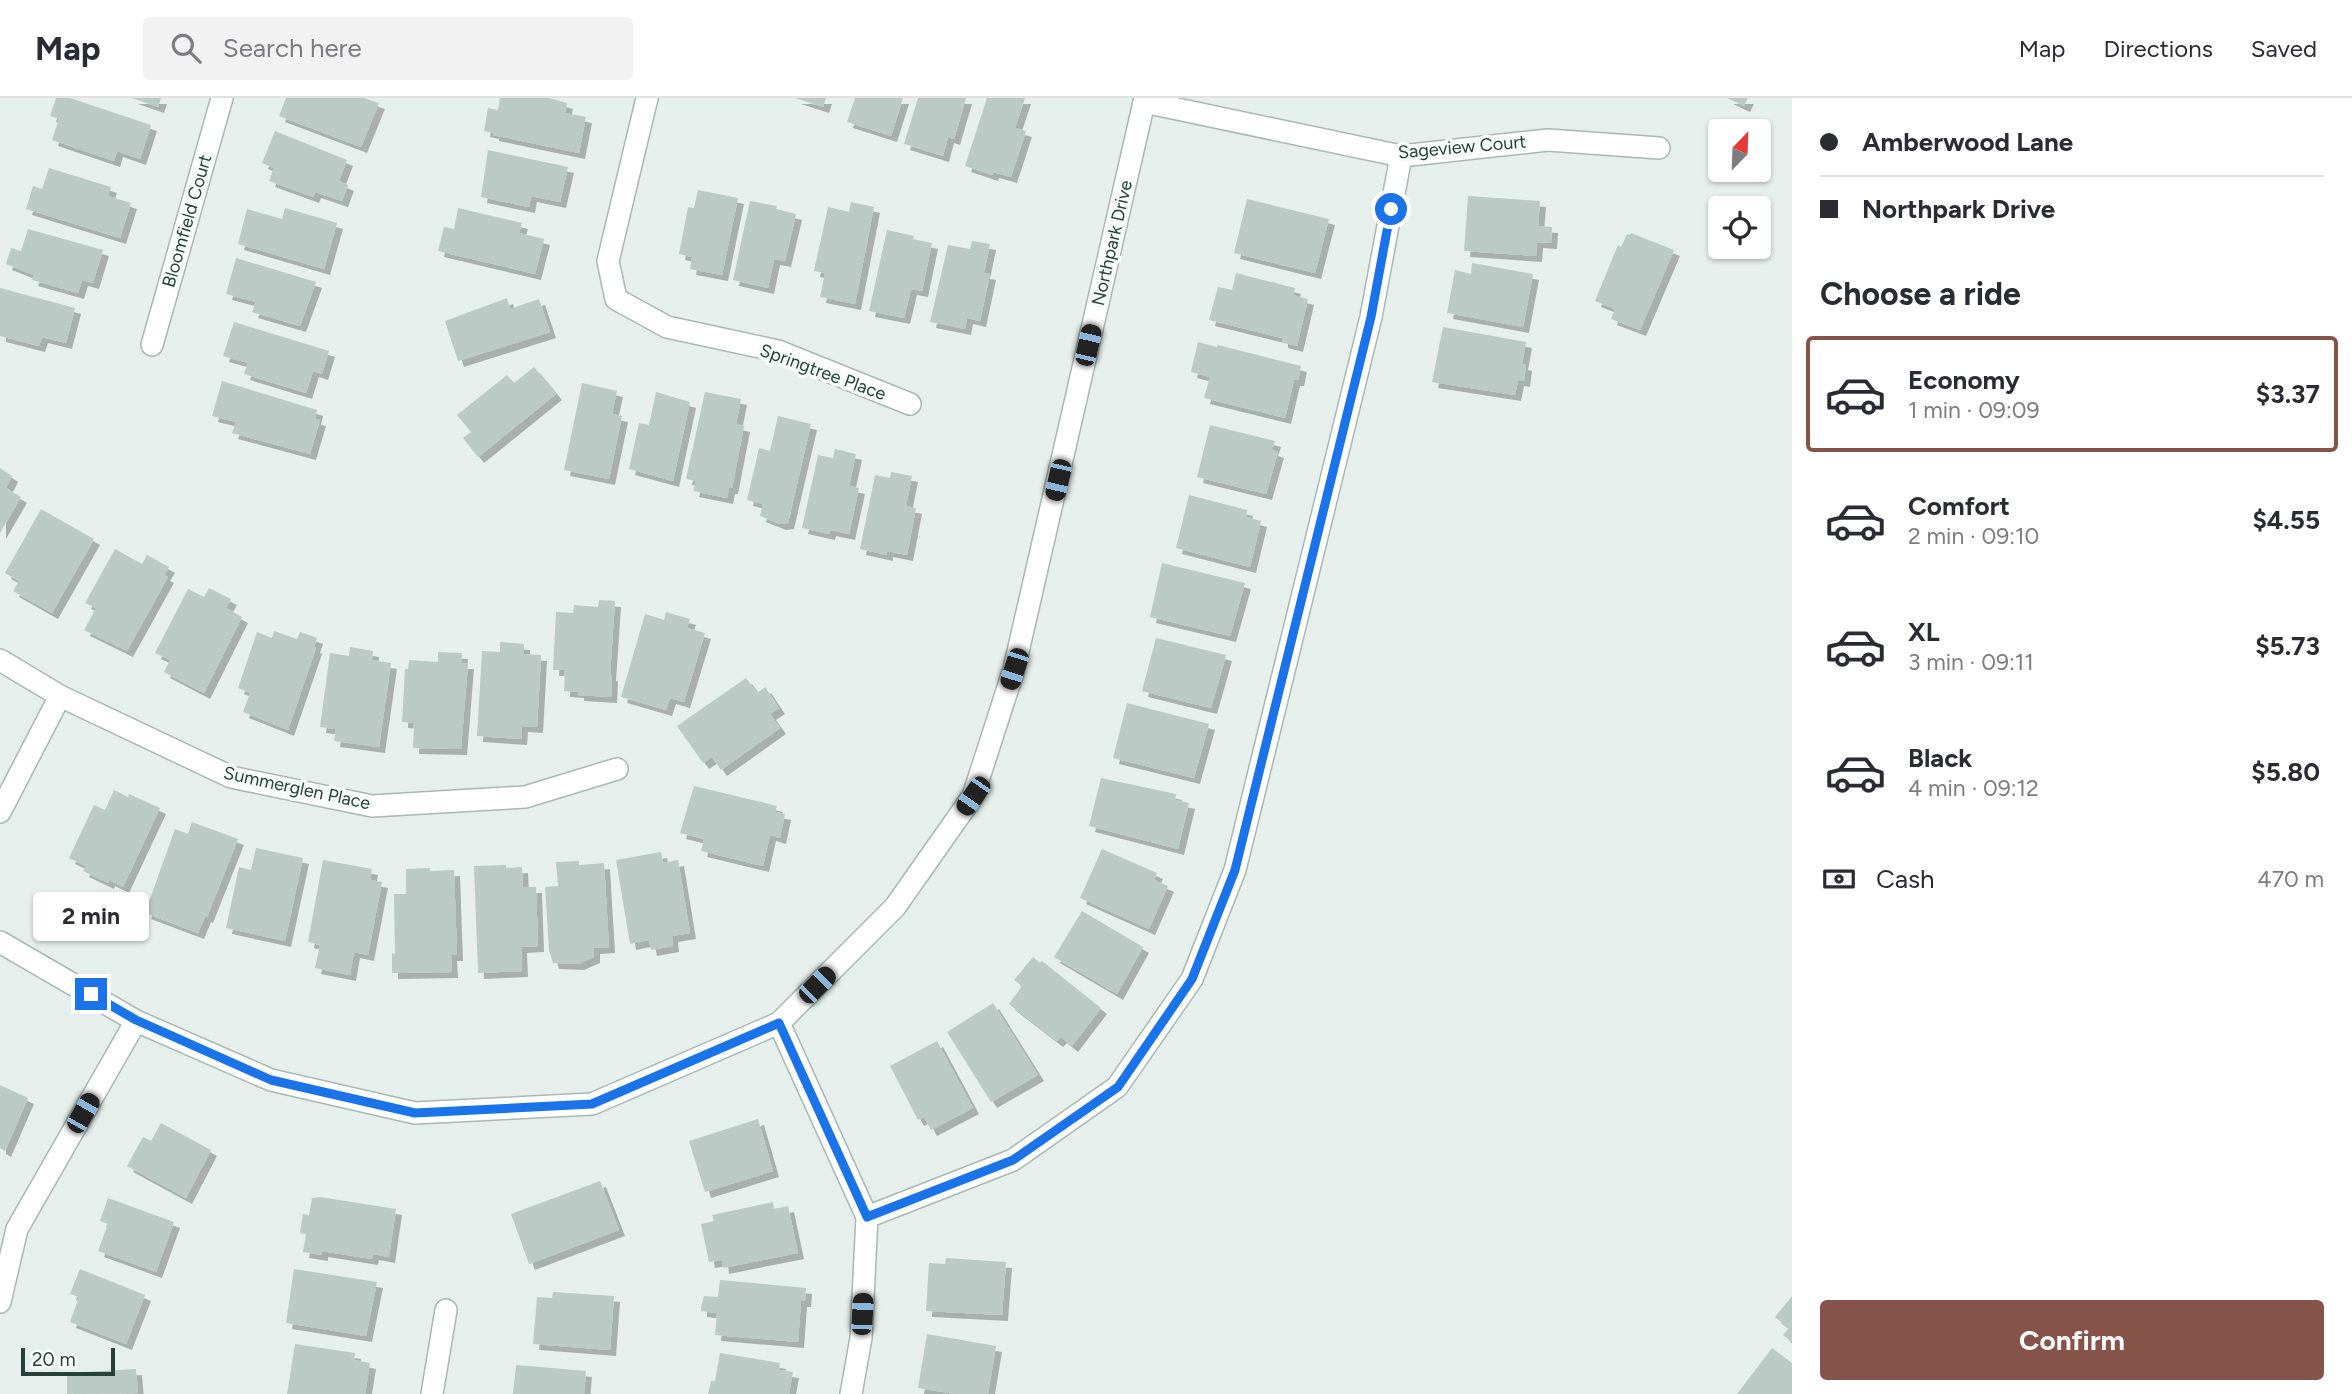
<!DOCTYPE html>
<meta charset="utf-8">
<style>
body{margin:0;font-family:Figtree,sans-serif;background:#f2f2f3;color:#2b2b33;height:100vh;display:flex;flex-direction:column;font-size:26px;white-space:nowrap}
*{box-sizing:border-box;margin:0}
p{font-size:23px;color:#7c7c81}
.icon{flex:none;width:38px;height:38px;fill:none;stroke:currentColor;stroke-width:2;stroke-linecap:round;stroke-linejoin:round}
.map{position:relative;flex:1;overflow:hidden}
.panel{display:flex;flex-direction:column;background:#fff;width:560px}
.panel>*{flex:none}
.hud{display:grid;align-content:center;height:154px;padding:0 28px;background:#fff}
.needle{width:46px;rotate:23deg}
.controls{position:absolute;left:1708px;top:21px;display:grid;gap:14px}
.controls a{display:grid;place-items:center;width:63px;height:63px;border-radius:7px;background:#fff;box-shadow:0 2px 5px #0004;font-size:35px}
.scale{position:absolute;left:21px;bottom:18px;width:94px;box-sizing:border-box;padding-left:7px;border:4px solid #24423a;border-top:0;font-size:19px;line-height:24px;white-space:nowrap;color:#24423a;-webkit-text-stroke:5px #f7fbf9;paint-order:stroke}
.end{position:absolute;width:32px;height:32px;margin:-16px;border:9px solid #1a73e8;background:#fff;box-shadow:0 0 0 4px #fff}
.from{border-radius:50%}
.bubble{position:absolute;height:49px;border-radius:7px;background:#fff;box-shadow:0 2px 5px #0004;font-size:23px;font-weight:700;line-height:49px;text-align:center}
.car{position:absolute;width:21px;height:42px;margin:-21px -10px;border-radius:9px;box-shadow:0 0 5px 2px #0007;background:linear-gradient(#222 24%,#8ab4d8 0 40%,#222 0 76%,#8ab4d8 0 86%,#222 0)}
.hud b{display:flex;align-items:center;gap:24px;height:66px;font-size:26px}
.hud b+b{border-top:2px solid #e1e1e2}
.hud i{width:18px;height:18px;background:#2b2b33}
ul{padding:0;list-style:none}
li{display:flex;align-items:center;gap:21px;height:116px;margin:0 14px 10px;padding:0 14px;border:4px solid transparent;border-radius:7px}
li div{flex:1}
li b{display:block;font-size:26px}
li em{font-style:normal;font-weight:700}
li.current{border-color:#855347}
li>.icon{width:63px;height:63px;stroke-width:1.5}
h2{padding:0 28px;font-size:32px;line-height:84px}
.pay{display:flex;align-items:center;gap:18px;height:77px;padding:0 28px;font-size:26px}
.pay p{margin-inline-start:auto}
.button{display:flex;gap:14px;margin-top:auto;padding:14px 28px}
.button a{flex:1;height:80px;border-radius:7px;background:#855347;color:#fff;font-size:28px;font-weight:700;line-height:80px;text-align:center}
header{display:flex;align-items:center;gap:42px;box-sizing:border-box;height:98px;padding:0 35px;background:#fff;border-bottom:2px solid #e1e1e2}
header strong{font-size:33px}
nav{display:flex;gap:38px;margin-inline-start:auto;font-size:24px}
.search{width:490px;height:63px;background:#f2f2f3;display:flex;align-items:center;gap:18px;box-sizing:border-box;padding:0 24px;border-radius:7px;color:#7c7c81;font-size:26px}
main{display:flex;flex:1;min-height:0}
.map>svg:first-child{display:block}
</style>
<header>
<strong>Map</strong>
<div class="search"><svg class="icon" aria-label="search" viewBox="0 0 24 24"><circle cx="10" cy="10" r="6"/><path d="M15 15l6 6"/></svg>Search here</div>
<nav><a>Map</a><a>Directions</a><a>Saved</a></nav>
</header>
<main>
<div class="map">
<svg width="1792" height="1296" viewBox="0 0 1792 1296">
<defs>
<filter id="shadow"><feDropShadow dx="6" dy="6" stdDeviation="0" flood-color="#0004"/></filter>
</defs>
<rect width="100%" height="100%" fill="#e6efeb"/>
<path fill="#bbcac4" filter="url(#shadow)" d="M 56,0 L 70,0 L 151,27 L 140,61 L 117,53 L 114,63 L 52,42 L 59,21 L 50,18 Z
M 132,0 L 161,0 L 158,9 Z
M 286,0 L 364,0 L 379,5 L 361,49 L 279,18 Z
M 500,0 L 549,0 L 567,5 L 565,15 L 586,19 L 579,55 L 493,37 L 493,35 L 484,33 L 488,10 L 498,12 Z
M 795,0 L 826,0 L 823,9 Z
M 855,0 L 903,0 L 891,38 L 847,24 Z
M 918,0 L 966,0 L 954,41 L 948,39 L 943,58 L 904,46 Z
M 987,0 L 1025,0 L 1015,30 L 1026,33 L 1011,79 L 993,74 L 992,77 L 965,68 Z
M 1727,0 L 1748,0 L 1744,8 Z
M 275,33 L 347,62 L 339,83 L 348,87 L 342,103 L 315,94 L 313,99 L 269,83 L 274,70 L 262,65 Z
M 488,52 L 568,69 L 560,104 L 531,98 L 529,109 L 481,99 Z
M 49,70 L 111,89 L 108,98 L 131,105 L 120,140 L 26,111 L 33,88 L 42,91 Z
M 698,92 L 738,100 L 722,177 L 690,171 L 692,159 L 679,156 L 688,109 L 694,110 Z
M 1468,98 L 1540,103 L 1538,128 L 1552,129 L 1551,145 L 1537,144 L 1536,158 L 1464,153 Z
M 1247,101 L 1329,121 L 1315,175 L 1234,155 Z
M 750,103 L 777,108 L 776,111 L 796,116 L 785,163 L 774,161 L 768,190 L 733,182 Z
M 851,104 L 874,109 L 855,206 L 820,199 L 825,175 L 814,173 L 828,109 L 849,114 Z
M 285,110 L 337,125 L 324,171 L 238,146 L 247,111 L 282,121 Z
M 458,110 L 522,125 L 519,135 L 544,141 L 535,176 L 438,153 L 444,129 L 454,131 Z
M 28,131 L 103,152 L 93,185 L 82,182 L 78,195 L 32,182 L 34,177 L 6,166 L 11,150 L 21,153 Z
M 887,132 L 914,138 L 913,141 L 932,145 L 922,193 L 911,191 L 904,220 L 869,213 Z
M 1631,135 L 1674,152 L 1640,232 L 1611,221 L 1615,211 L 1595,203 L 1618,147 L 1621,149 L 1627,136 L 1630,137 Z
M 972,143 L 990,146 L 984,175 L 990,176 L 980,223 L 967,220 L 965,231 L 930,224 L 948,147 L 970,151 Z
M 236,160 L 316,184 L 300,228 L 252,214 L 256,204 L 226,196 Z
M 1472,165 L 1533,176 L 1523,229 L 1447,215 L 1455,172 L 1471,176 Z
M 1236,175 L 1295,190 L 1293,197 L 1308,201 L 1297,248 L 1282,244 L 1282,240 L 1209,222 L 1218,189 L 1232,192 Z
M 0,190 L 75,210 L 66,245 L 42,239 L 39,248 L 0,238 Z
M 507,200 L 510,211 L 539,201 L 550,234 L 458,263 L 445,223 Z
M 234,224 L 329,253 L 322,276 L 313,273 L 306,295 L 244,276 L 248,265 L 223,258 Z
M 1443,229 L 1526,244 L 1522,266 L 1526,267 L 1524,283 L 1518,282 L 1515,297 L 1432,284 Z
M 1198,244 L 1217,249 L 1218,247 L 1301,268 L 1298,282 L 1294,282 L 1285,320 L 1204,300 L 1210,279 L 1191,274 Z
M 534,269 L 556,296 L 478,359 L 463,340 L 471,334 L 457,317 L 507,277 L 514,285 Z
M 222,283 L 317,312 L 315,321 L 320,322 L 310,356 L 232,335 L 236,324 L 212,318 Z
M 582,285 L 617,293 L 612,316 L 622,318 L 609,381 L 564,372 Z
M 656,294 L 690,304 L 673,383 L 629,371 L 639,325 L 649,327 Z
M 705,294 L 741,301 L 736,326 L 744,328 L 732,390 L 729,390 L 727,400 L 693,393 L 696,383 L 686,381 Z
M 778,318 L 811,326 L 788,425 L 780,426 L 760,418 L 763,406 L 747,402 L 759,350 L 770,353 Z
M 1210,327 L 1275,343 L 1272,352 L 1278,354 L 1266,396 L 1197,379 Z
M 835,351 L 856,356 L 849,388 L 859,390 L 849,436 L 830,432 L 829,436 L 802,430 L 818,357 L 833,360 Z
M 0,370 L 12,378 L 6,390 L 21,399 L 0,435 Z
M 891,374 L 912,378 L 906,408 L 916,410 L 907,457 L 887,453 L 887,457 L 860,451 L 875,377 L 890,380 Z
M 1189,397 L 1247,412 L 1246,419 L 1261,423 L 1250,469 L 1176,450 Z
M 41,411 L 94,441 L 52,515 L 13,493 L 19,483 L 5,475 Z
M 115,451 L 142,466 L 147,457 L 169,469 L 164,477 L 168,479 L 127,553 L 84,532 L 96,510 L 85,505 Z
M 1162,465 L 1245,485 L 1230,538 L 1150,519 Z
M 209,490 L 231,501 L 226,510 L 242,519 L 204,595 L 164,574 L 170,562 L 155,555 L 188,491 L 204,499 Z
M 599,502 L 615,503 L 610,577 L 612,577 L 611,599 L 578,597 L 578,594 L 564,593 L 565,572 L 553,572 L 556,514 L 573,515 L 574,507 L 598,509 Z
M 666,514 L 690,521 L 687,530 L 705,535 L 684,604 L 670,600 L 666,612 L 621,599 L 645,516 L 664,522 Z
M 274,533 L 297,541 L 300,534 L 317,540 L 314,549 L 316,550 L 288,632 L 243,614 L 250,595 L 238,590 L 257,534 L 272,540 Z
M 1156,540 L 1226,557 L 1211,610 L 1142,593 Z
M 500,544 L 524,546 L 524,556 L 541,557 L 537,629 L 522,628 L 521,641 L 477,638 L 482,553 L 500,554 Z
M 350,549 L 373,553 L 372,562 L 391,565 L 379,649 L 334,643 L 336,631 L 320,629 L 330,555 L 349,558 Z
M 438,554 L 462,555 L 461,565 L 468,565 L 461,651 L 413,650 L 414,625 L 402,624 L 405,571 L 408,571 L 409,562 L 438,564 Z
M 746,580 L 757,595 L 765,589 L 779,610 L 770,616 L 780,630 L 721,672 L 712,659 L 703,665 L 677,628 Z
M 1127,605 L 1209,626 L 1194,680 L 1113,660 Z
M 1101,680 L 1176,696 L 1175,702 L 1189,705 L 1178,751 L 1089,728 Z
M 694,688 L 777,708 L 775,714 L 785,716 L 780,740 L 770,737 L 763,768 L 701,753 L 704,741 L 680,735 Z
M 114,692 L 128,699 L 129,696 L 160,710 L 123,789 L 109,782 L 108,785 L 83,773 L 86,768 L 69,760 L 94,707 L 105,712 Z
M 192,724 L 238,741 L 207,819 L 205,818 L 198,835 L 145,815 L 175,731 L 188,736 Z
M 256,750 L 303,760 L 285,843 L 226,830 L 239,769 L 251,772 Z
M 1102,751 L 1157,775 L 1154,782 L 1168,788 L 1149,831 L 1080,800 Z
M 661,754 L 663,765 L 678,762 L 690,835 L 672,838 L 673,848 L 651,852 L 649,842 L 630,846 L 616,762 Z
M 323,762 L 372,771 L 370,782 L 382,784 L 368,857 L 354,854 L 350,877 L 315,870 L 320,847 L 308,844 Z
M 579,763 L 579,767 L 604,765 L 609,849 L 594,850 L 594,859 L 578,866 L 553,865 L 549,852 L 545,789 L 558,788 L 556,764 Z
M 506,767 L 506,770 L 522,769 L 523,789 L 536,789 L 538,848 L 521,849 L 522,873 L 478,875 L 474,768 Z
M 430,770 L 430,773 L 454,772 L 457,857 L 451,857 L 452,874 L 392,875 L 392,855 L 395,856 L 394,796 L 406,796 L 406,771 Z
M 1082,813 L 1143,849 L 1117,896 L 1054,859 Z
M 1033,859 L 1040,865 L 1042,863 L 1101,910 L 1072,948 L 1061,939 L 1057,943 L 1009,906 L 1022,888 L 1014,882 Z
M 993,905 L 1038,977 L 991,1004 L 947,934 Z
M 937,943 L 973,1010 L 931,1032 L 924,1019 L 918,1022 L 890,968 Z
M 0,987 L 28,1000 L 5,1053 L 0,1050 Z
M 758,1021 L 773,1073 L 705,1094 L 689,1043 Z
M 161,1025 L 211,1052 L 186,1100 L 127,1068 L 143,1039 L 151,1043 Z
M 600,1083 L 619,1132 L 529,1166 L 511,1116 Z
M 320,1099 L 396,1111 L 389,1159 L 373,1156 L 372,1161 L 322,1153 L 322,1157 L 303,1154 L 306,1136 L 300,1135 L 303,1116 L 309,1117 L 312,1100 Z
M 108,1100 L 174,1124 L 156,1174 L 98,1153 L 108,1126 L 100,1123 Z
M 773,1104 L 774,1111 L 788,1108 L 798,1155 L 723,1170 L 722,1162 L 709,1164 L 701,1126 L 714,1123 L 712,1117 Z
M 946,1160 L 1006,1164 L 1002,1217 L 926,1213 L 929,1165 L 945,1166 Z
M 80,1171 L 145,1197 L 126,1246 L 70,1224 L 79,1199 L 70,1196 Z
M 294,1171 L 377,1184 L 366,1238 L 286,1225 Z
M 720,1182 L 806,1190 L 805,1203 L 801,1203 L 798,1244 L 715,1237 L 717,1215 L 701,1213 L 701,1209 L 704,1198 L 718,1199 Z
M 553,1194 L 614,1198 L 610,1252 L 533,1246 L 537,1199 L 552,1200 Z
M 1792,1198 L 1792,1244 L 1783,1237 L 1789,1230 L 1775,1219 Z
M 927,1236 L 996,1248 L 988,1296 L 955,1296 L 918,1290 Z
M 295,1246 L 355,1255 L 354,1262 L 370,1265 L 365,1296 L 287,1296 Z
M 1772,1250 L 1792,1265 L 1792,1296 L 1737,1296 Z
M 720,1255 L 780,1265 L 779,1272 L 793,1274 L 789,1296 L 708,1296 L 711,1283 L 715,1283 Z
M 516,1267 L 586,1273 L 584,1296 L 513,1296 Z
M 136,1271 L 138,1295 L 67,1296 L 67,1275 Z"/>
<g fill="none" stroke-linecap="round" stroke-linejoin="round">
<defs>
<path id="minor" d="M 647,0 L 608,163 L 616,201 L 667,229 L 778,253 L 910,306
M 1144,4 L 1401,58 L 1548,42 L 1659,50
M 152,247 L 222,0
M 0,562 L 60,598 L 231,679 L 372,708 L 525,699 L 617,671
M 0,714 L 60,598
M 0,844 L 136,923 L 271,982 L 415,1015 L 592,1006 L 779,925 L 895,809 L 973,698 L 1014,571 L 1145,0
M 779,925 L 867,1119 L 861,1240 L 851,1296
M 867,1119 L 1013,1062 L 1117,989 L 1192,881 L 1235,772 L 1371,219 L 1401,58
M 0,1204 L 17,1131 L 136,923
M 432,1296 L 446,1212"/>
</defs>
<use href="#minor" stroke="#a8b8b2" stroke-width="24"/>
<use href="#minor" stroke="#fff" stroke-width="21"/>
</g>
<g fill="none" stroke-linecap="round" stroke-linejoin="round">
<path stroke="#1a73e8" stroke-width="9" d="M 91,896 L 136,922 L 271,982 L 415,1015 L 592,1006 L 779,925 L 867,1119 L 1013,1062 L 1118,989 L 1192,881 L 1235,772 L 1371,219 L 1391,111"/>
</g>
<g text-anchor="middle" stroke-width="7" stroke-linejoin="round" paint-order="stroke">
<g font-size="18" fill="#24423a" stroke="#f7fbf9">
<text transform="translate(1462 49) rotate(-5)" y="6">Sageview Court</text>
<text transform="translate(187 123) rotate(-74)" y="6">Bloomfield Court</text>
<text transform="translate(1112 145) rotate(-77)" y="6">Northpark Drive</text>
<text transform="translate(823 274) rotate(20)" y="6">Springtree Place</text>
<text transform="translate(297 690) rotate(12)" y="6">Summerglen Place</text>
</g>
</g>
</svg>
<div class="controls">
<a><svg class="needle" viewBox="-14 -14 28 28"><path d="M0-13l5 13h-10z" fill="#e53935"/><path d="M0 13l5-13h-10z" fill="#7c7c81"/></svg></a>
<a><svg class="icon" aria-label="locate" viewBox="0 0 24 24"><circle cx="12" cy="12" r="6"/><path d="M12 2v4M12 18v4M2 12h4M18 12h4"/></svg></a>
</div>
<div class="scale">20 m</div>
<i class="end from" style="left:1391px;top:111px"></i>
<i class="end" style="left:91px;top:896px"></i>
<div class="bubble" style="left:33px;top:794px;width:116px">2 min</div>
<i class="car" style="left:1088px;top:247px;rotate:13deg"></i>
<i class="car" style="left:1058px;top:382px;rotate:193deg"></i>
<i class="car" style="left:1014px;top:571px;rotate:198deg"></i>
<i class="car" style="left:973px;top:698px;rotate:215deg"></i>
<i class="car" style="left:817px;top:887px;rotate:45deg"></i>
<i class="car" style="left:83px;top:1015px;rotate:30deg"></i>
<i class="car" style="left:862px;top:1216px;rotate:3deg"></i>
</div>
<section class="panel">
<div class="hud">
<b><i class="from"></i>Amberwood Lane</b>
<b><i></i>Northpark Drive</b>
</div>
<h2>Choose a ride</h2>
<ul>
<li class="current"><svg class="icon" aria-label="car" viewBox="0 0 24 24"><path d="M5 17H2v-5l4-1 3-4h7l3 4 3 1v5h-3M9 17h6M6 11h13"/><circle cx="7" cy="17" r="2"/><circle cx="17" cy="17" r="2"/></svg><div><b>Economy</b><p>1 min · 09:09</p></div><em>$3.37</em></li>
<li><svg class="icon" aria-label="car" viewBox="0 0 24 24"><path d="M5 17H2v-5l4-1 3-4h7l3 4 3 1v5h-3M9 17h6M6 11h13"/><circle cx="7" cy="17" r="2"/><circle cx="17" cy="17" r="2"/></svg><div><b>Comfort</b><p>2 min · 09:10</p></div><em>$4.55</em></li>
<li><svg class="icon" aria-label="car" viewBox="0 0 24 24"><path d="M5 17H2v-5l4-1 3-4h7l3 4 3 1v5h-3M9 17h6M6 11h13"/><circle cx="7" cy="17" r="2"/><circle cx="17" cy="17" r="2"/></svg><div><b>XL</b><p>3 min · 09:11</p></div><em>$5.73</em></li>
<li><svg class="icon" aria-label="car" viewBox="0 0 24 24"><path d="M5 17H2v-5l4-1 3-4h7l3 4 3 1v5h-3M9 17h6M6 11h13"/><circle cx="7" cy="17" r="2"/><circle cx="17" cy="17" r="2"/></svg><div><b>Black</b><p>4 min · 09:12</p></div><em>$5.80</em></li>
</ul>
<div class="pay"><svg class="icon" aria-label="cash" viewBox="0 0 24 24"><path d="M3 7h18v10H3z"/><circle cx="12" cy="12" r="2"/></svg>Cash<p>470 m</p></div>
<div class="button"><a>Confirm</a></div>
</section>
</main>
